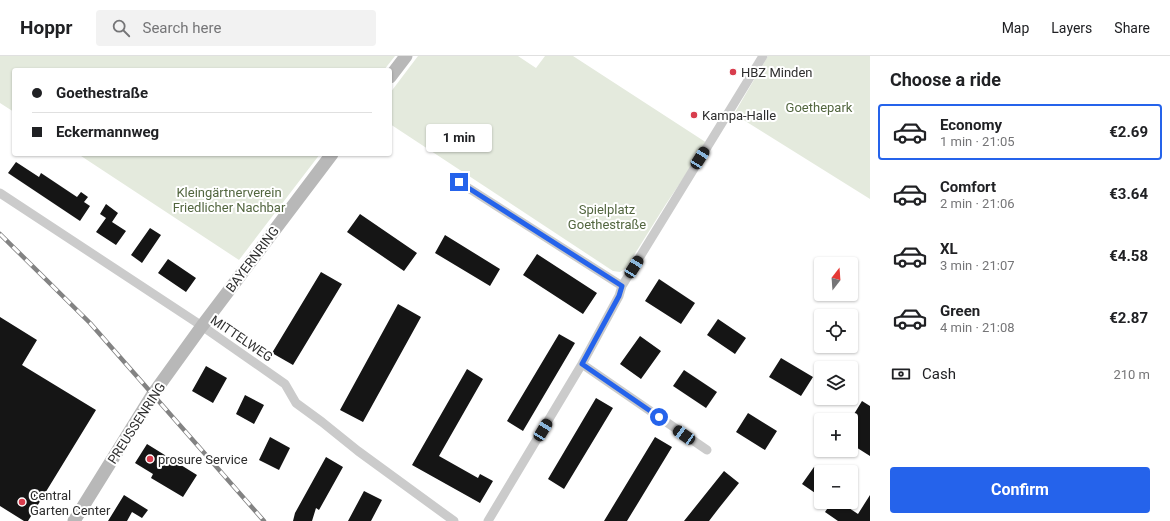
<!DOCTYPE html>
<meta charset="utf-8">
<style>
body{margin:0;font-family:Roboto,sans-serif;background:#f2f2f2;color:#202124;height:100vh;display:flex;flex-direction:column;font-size:15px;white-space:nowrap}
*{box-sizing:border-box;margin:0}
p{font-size:13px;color:#757577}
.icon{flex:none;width:22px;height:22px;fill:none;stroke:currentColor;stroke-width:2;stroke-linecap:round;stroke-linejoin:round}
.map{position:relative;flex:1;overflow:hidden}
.details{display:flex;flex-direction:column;background:#fff;width:300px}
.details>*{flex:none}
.banner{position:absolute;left:12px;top:12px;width:380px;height:88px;border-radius:4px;box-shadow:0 1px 3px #0004;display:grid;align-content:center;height:88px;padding:0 20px;background:#fff}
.needle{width:26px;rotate:17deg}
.tools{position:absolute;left:814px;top:201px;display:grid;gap:8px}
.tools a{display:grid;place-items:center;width:44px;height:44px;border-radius:4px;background:#fff;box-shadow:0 1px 3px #0004;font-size:20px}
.end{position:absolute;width:18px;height:18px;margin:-9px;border:5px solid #2563eb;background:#fff;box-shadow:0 0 0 2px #fff}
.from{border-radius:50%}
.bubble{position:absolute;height:28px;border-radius:4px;background:#fff;box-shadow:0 1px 3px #0004;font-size:13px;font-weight:700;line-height:28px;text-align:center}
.car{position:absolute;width:12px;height:24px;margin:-12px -6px;border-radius:5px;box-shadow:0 0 3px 1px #0007;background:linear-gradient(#222 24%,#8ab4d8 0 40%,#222 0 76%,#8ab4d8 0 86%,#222 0)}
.banner b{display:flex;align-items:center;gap:14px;height:38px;font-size:15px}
.banner b+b{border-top:1px solid #e0e0e0}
.banner i{width:10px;height:10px;background:#202124}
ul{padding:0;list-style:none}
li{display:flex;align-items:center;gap:12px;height:56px;margin:0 8px 6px;padding:0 12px;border:2px solid transparent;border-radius:4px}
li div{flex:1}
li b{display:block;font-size:15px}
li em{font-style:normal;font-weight:700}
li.active{border-color:#2563eb}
li>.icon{width:36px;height:36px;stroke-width:1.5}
h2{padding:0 20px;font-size:18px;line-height:48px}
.pay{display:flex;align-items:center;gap:10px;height:44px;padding:0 20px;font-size:15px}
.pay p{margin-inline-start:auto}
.primary-button{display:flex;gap:8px;margin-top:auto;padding:8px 20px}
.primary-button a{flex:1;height:46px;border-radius:4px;background:#2563eb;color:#fff;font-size:16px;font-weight:700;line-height:46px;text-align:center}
header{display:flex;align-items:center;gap:24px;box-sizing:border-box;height:56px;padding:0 20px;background:#fff;border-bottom:1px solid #e0e0e0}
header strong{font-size:19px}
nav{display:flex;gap:22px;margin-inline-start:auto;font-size:14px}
.search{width:280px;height:36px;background:#f2f2f2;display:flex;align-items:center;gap:10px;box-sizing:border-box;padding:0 14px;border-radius:4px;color:#757577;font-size:15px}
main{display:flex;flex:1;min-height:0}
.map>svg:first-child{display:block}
</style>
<header>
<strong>Hoppr</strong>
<div class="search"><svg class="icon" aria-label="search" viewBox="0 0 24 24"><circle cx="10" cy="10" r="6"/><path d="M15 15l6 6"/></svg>Search here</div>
<nav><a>Map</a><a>Layers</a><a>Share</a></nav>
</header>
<main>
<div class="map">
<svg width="870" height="465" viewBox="0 0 870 465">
<rect width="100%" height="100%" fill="#fff"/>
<path fill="#e4eadd" d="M 0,0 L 395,0 L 384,14 L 14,14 L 14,56 L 0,47 Z
M 418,0 L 518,0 L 536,12 L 545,0 L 573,0 L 707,87 L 666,148 L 626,212 L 620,216 L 613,215 L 390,68 L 390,37 Z
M 768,0 L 870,0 L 870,143 L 734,58 Z
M 78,98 L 320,98 L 239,204 Z"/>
<path fill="#151515" d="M 16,106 L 39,121 L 41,117 L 77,141 L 81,136 L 88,141 L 84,146 L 90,150 L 80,165 L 8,117 Z
M 106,148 L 118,157 L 112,166 L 126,175 L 116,189 L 96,176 L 106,162 L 100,158 Z
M 360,158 L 417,197 L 404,215 L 347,176 Z
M 150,172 L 161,179 L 142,207 L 131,199 Z
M 445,179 L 500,213 L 490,230 L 435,197 Z
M 537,198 L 597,237 L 583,258 L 523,219 Z
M 168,203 L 196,222 L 186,236 L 158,217 Z
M 321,216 L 342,228 L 293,309 L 272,297 Z
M 659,223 L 695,247 L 681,268 L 645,245 Z
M 398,248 L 421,261 L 363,366 L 340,354 Z
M 0,261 L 37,284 L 22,309 L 96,354 L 28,465 L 24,465 L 0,450 Z
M 718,263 L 746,282 L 735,298 L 707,279 Z
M 559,278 L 575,287 L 523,375 L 507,365 Z
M 640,280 L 661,295 L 641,323 L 620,308 Z
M 781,302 L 813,321 L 801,340 L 769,321 Z
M 206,310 L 227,322 L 213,347 L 192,335 Z
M 467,313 L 483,323 L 439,400 L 478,422 L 480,418 L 493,425 L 480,447 L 412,409 Z
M 684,314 L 717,336 L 706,352 L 673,330 Z
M 245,339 L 264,349 L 254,368 L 236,358 Z
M 596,342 L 613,352 L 564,433 L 548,423 Z
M 862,345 L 870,350 L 870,400 L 851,388 L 851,363 Z
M 748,357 L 777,375 L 765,394 L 736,376 Z
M 270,381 L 290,392 L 279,414 L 259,404 Z
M 655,381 L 672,391 L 638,447 L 627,465 L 604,465 Z
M 147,388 L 197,419 L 183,441 L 151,422 L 153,418 L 135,407 Z
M 326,401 L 343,411 L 319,454 L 316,452 L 312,465 L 293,465 L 295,457 Z
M 814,411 L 821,416 L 821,441 L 802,428 Z
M 724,415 L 739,427 L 719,452 L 709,465 L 684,465 Z
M 364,435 L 382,444 L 371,465 L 348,465 Z
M 124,439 L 148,454 L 142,462 L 132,456 L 127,465 L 108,465 Z
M 870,439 L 870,465 L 838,465 L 825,456 L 832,446 L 840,446 L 858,458 Z"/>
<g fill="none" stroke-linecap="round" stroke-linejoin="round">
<path stroke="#cbcbcb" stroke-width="9" d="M 459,126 L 622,230
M 0,137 L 202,270 L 285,328 L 296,347 L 322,366 L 358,395 L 454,465
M 582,308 L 707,394
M 488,465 L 582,308 L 619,240 L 622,230 L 763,0"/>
<path stroke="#b8b8b8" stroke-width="13" d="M 390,21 L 406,0
M 74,465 L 153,338 L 202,270 L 332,98"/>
<defs>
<path id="rail" d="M 0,178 L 90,267 L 264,465"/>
</defs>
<use href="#rail" stroke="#838383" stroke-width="4.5"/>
<use href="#rail" stroke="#fff" stroke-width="3" stroke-dasharray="9" stroke-linecap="butt"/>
</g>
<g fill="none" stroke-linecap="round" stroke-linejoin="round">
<path stroke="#2563eb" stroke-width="5" d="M 459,126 L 622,230 L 619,240 L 582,308 L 659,361"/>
</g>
<g fill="#d83d4d" stroke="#fff" stroke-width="1.5">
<circle cx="733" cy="16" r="4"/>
<circle cx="694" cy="59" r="4"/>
<circle cx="150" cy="403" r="4"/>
<circle cx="22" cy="446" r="4"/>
</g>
<g text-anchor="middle" stroke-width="4" stroke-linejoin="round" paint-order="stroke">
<g font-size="13" fill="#2e2e2e" stroke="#fff" text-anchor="start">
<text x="741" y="21">HBZ Minden</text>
<text x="702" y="64">Kampa-Halle</text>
<text x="158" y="408">prosure Service</text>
<text x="30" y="444">Central<tspan x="30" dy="15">Garten Center</tspan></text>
</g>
<g font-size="13" fill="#52663f" stroke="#fff">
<text x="819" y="56">Goethepark</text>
<text x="229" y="141">Kleingärtnerverein<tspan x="229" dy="15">Friedlicher Nachbar</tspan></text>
<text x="607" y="158">Spielplatz<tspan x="607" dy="15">Goethestraße</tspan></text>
</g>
<g font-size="13" fill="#2e2e2e" stroke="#fff">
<text transform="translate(252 203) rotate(-53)" y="5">BAYERNRING</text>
<text transform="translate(242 282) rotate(34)" y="5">MITTELWEG</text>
<text transform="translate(136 367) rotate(-57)" y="5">PREUSSENRING</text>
</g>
</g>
</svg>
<div class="tools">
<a><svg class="needle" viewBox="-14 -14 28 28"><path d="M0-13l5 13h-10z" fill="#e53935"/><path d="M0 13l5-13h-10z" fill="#757577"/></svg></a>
<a><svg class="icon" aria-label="locate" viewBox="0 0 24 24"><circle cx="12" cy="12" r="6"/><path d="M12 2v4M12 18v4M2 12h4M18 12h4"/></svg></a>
<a><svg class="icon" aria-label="layers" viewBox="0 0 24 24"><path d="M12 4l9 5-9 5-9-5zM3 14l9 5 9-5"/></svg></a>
<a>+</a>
<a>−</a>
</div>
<i class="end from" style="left:659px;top:361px"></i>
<i class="end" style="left:459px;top:126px"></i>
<div class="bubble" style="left:426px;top:68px;width:66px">1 min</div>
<i class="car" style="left:700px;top:102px;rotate:32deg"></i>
<i class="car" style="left:634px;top:211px;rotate:32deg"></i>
<i class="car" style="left:543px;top:374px;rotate:31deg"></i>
<i class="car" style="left:684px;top:379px;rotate:305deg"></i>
<div class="banner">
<b><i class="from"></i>Goethestraße</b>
<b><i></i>Eckermannweg</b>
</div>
</div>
<section class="details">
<h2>Choose a ride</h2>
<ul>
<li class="active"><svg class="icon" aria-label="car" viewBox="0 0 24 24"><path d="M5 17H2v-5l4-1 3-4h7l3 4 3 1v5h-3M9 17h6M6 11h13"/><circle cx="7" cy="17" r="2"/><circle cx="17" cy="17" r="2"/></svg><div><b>Economy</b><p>1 min · 21:05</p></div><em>€2.69</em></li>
<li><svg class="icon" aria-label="car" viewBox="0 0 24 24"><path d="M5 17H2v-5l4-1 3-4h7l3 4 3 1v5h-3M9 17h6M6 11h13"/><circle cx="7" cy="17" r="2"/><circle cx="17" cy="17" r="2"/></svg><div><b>Comfort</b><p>2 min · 21:06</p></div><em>€3.64</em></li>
<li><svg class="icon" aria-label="car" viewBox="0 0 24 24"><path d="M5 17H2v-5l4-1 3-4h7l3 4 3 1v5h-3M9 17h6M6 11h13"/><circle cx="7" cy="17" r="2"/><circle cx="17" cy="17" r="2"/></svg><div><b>XL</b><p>3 min · 21:07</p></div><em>€4.58</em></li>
<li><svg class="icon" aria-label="car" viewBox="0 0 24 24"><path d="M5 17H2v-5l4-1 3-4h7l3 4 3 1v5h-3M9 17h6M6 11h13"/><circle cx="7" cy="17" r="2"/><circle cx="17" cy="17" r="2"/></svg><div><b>Green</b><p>4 min · 21:08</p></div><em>€2.87</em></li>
</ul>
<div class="pay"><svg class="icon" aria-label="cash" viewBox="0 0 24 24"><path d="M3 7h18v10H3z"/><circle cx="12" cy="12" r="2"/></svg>Cash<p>210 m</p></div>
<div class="primary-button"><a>Confirm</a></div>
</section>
</main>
